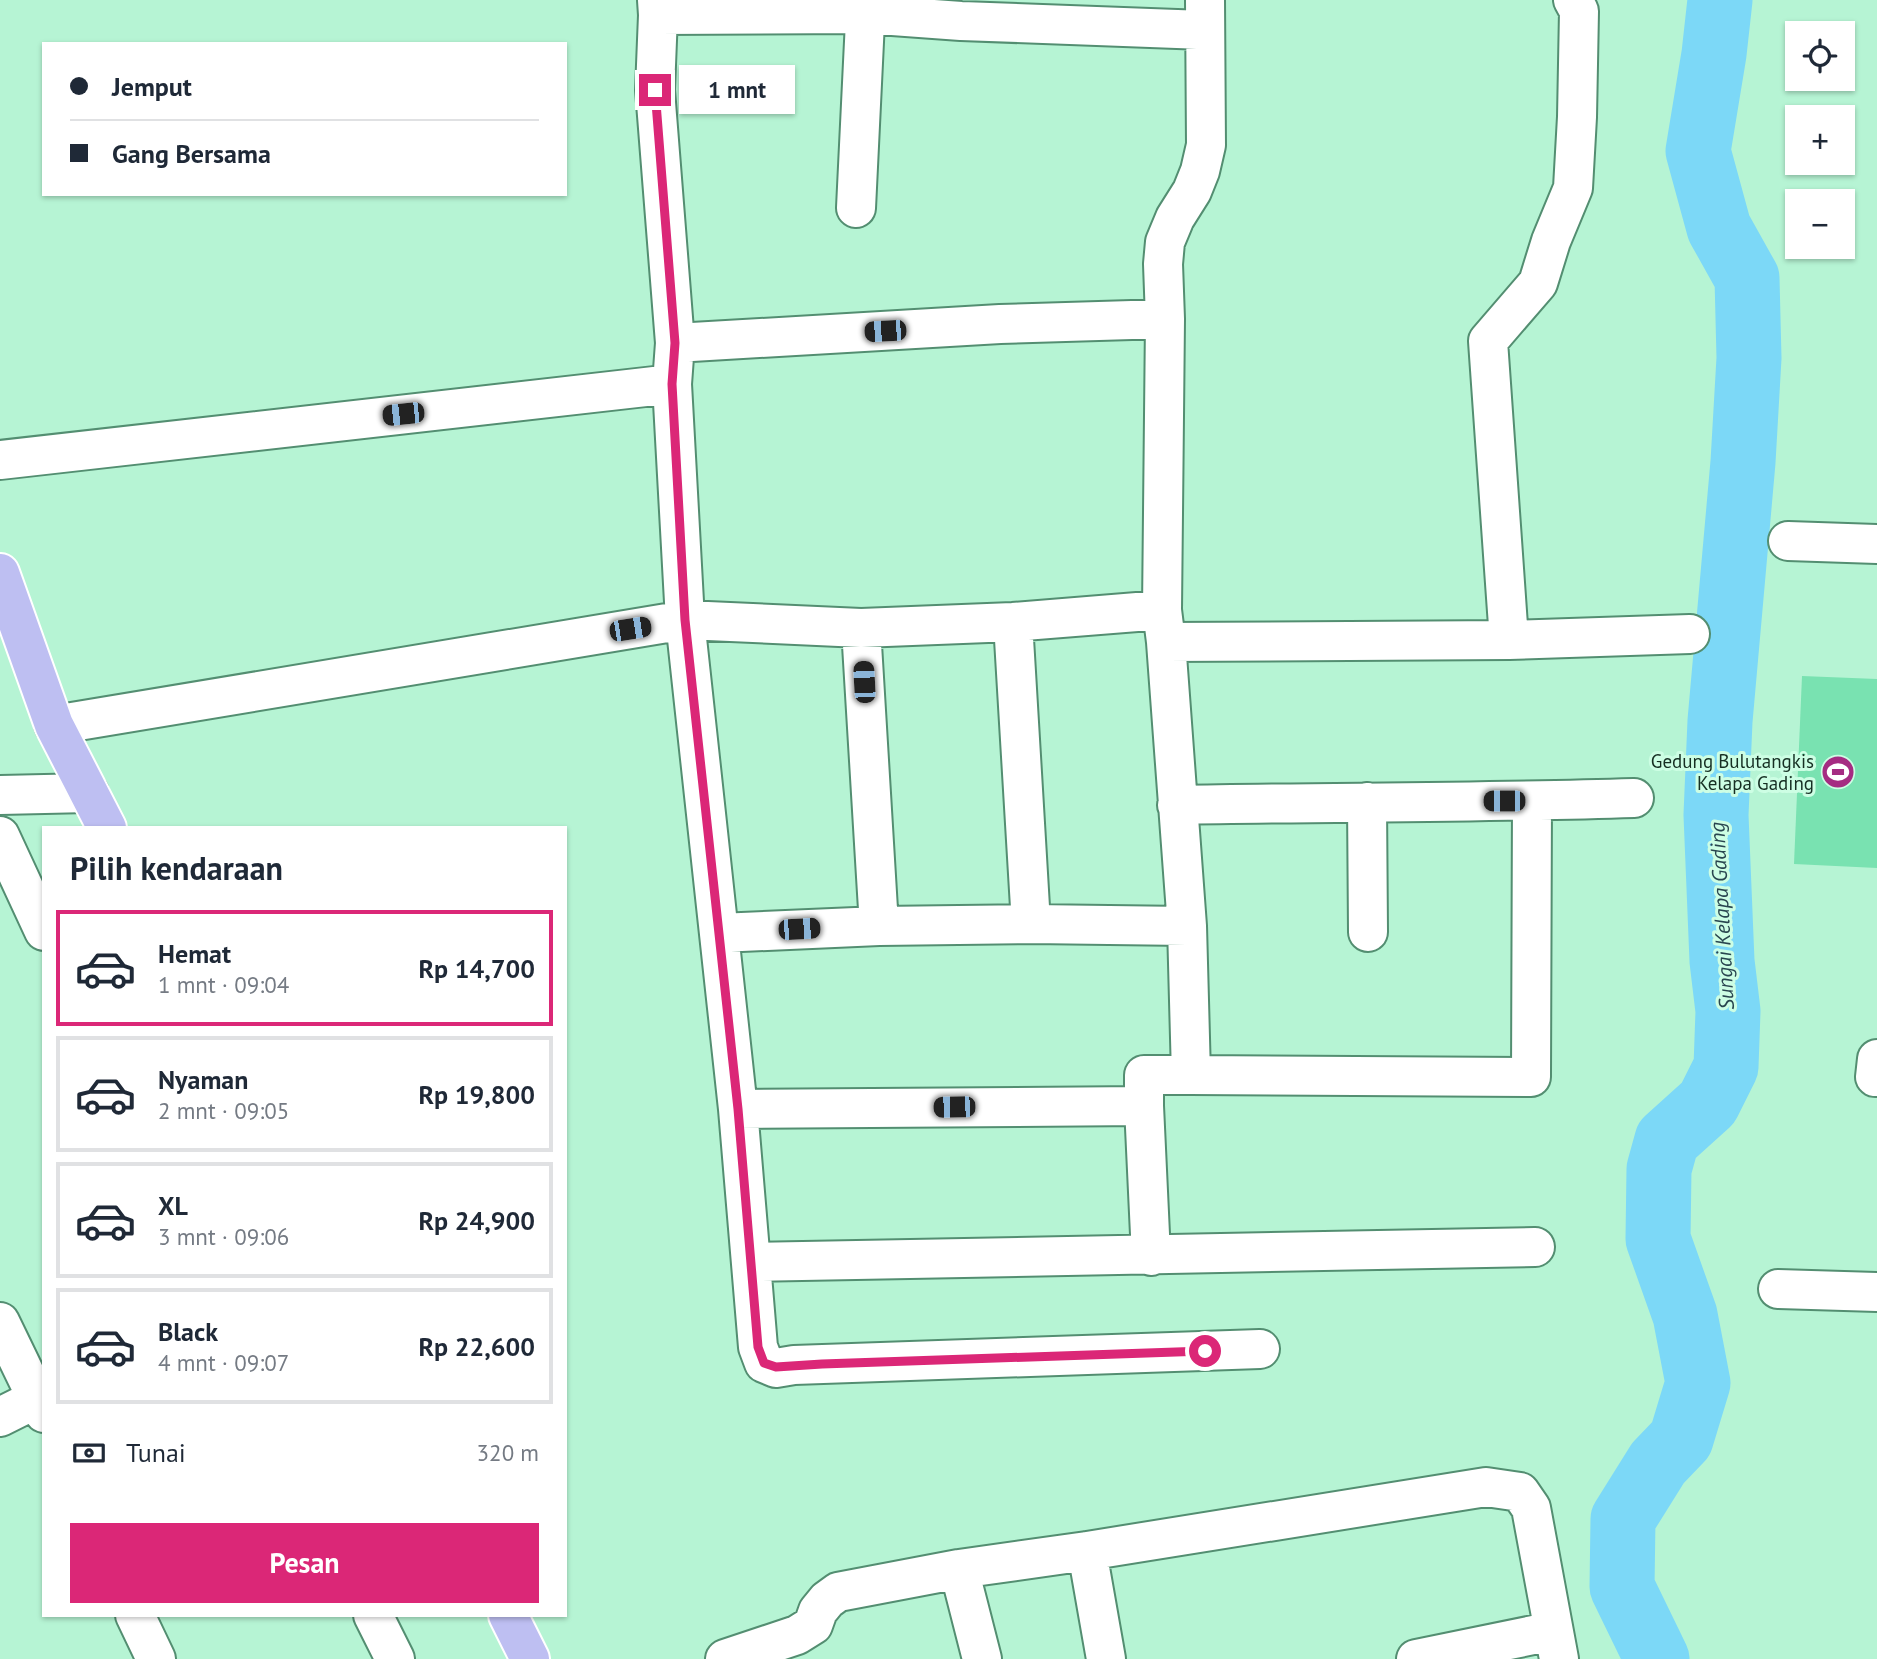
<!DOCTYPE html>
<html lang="id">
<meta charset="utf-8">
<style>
body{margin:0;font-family:"PT Sans",sans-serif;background:#f6f6f7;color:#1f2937;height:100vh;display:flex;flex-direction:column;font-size:26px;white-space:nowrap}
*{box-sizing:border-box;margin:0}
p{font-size:23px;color:#747a83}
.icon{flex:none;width:38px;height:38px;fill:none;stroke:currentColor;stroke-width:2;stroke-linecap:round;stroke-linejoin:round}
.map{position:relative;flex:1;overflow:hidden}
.panel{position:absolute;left:42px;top:826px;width:525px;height:791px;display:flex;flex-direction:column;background:#fff;border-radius:0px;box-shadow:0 2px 5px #0004}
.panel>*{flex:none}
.hud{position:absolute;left:42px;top:42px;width:525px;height:154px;border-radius:0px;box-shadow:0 2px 5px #0004;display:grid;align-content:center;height:154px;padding:0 28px;background:#fff}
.buttons{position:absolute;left:1785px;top:21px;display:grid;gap:14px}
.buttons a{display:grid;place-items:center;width:70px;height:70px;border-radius:0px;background:#fff;box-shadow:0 2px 5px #0004;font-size:35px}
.end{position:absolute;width:32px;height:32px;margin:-16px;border:9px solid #db2777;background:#fff;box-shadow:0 0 0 4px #fff}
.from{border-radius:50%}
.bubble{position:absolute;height:49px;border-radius:0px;background:#fff;box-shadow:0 2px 5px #0004;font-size:23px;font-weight:800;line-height:49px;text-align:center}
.car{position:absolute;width:21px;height:42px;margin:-21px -10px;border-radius:9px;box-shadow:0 0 5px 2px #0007;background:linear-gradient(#222 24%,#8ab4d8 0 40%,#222 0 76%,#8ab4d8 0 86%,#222 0)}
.hud b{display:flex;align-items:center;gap:24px;height:66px;font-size:26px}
.hud b+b{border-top:2px solid #e0e1e3}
.hud i{width:18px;height:18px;background:#1f2937}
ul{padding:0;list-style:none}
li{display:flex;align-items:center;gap:21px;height:116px;margin:0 14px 10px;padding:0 14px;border:4px solid #e0e1e3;border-radius:0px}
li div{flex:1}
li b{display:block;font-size:26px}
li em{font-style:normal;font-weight:800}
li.on{border-color:#db2777}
li>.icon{width:63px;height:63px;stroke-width:1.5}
h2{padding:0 28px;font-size:32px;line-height:84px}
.pay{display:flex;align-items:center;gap:18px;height:77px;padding:0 28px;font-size:26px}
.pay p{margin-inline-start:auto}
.primary-button{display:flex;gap:14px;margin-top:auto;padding:14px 28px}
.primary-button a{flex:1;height:80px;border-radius:0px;background:#db2777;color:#fff;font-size:28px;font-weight:800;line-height:80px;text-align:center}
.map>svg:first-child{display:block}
</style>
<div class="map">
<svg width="1877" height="1659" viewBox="0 0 1877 1659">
<rect width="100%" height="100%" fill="#b6f4d4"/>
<path fill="#79e2b1" d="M 1802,676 L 1877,679 L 1877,868 L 1794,864 Z"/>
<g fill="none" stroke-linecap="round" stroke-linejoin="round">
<path stroke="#7cd8f7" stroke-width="65" d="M 1657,1659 L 1622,1587 L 1623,1519 L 1658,1463 L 1681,1439 L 1698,1383 L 1685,1315 L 1658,1239 L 1659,1169 L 1667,1140 L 1708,1103 L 1726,1067 L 1728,1011 L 1722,961 L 1716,815 L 1720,721 L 1743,462 L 1749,358 L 1747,278 L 1719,228 L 1698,151 L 1714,54 L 1720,0"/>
<defs>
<path id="minor" d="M 657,0 L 658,15 L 655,90 L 675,343 L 672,384 L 685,620 L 738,1109 L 758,1347 L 764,1363 L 776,1368 L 794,1365 L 1260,1349
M 658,15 L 865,14 L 961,21 L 1204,30
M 856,208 L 866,0
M 675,343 L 1000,324 L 1165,319
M 0,460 L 672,384
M 1788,541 L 1877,544
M 1013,622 L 1031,924
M 861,628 L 879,926
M 1509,640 L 1488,341 L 1538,283 L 1551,241 L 1573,188 L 1577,117 L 1579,11 L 1573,0
M 1166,642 L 1509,640 L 1690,634
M 54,725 L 685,620 L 861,628 L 1013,622 L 1162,610
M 0,795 L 89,793
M 1367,802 L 1368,932
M 1177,805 C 1329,802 1482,803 1634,798
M 0,836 L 44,931
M 719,933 L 879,926 L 1031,924 L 1187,926
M 1191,1075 L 1531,1077 L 1532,801
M 1875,1077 L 1877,1059
M 1144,1106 L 1151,1256
M 738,1109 L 1144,1106 L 1144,1075 L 1191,1075 L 1187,926 L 1166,642 L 1162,610 L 1165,319 L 1163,264 L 1165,242 L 1175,218 L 1192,191 L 1200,171 L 1206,145 L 1205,0
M 752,1262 L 1535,1247
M 1778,1289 L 1877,1292
M 0,1322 L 44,1413
M 0,1417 L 44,1395
M 1087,1551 L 1106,1659
M 959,1569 L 982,1659
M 135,1615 L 156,1659
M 373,1615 L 395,1659
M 725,1659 L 797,1635 L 813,1625 L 818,1611 L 827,1600 L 838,1592 L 959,1569 L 1087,1551 L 1486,1487 L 1520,1492 L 1531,1508 L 1559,1659
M 1416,1659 L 1553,1631"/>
<path id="major" d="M 0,573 L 54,725 L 107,828
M 508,1615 L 530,1659"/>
</defs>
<use href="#minor" stroke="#538e71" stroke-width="42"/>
<use href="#major" stroke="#fff" stroke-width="42"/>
<use href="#minor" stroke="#fff" stroke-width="38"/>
<use href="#major" stroke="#bebff2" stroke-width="38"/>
</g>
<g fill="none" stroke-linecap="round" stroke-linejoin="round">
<path stroke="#db2777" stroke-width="9" d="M 655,90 L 675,343 L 672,384 L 685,620 L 738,1109 L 758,1347 L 764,1363 L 776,1367 L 822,1364 L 1205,1351"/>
</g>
<defs>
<symbol id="stadium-disc" viewBox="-11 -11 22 22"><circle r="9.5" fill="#a52c82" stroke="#cdfee4"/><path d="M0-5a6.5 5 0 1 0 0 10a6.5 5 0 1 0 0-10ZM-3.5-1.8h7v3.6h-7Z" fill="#fff"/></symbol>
</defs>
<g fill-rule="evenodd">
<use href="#stadium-disc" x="1819" y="753" width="38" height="38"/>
</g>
<g text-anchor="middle" stroke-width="6" stroke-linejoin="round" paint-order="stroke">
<g font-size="19" fill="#162f23" stroke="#cdfee4" text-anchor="end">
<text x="1814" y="768">Gedung Bulutangkis<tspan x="1814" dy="22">Kelapa Gading</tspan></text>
</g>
<g font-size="21" font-style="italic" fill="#28454f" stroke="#cdfee4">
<text transform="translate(1722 916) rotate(-93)" y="7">Sungai Kelapa Gading</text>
</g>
</g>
</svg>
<div class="buttons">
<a><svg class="icon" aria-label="locate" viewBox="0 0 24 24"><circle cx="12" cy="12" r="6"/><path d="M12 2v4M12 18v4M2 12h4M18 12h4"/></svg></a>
<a>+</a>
<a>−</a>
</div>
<i class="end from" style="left:1205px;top:1351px"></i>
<i class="end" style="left:655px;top:90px"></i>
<div class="bubble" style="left:679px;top:65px;width:116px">1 mnt</div>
<i class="car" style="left:885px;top:331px;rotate:267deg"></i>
<i class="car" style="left:403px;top:414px;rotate:264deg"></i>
<i class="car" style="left:630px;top:629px;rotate:81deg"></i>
<i class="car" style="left:864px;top:682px;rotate:357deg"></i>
<i class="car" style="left:1504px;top:801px;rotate:270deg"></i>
<i class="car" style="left:799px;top:929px;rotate:87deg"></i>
<i class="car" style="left:954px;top:1107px;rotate:269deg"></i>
<div class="hud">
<b><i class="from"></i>Jemput</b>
<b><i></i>Gang Bersama</b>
</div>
<section class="panel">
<h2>Pilih kendaraan</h2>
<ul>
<li class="on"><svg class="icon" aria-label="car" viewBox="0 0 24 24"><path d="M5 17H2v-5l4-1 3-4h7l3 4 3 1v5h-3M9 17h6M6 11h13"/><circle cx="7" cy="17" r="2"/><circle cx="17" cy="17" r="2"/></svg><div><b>Hemat</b><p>1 mnt · 09:04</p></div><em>Rp 14,700</em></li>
<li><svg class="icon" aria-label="car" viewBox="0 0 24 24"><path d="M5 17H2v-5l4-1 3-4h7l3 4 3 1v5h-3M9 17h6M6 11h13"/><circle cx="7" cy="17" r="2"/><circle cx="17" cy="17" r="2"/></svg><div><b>Nyaman</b><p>2 mnt · 09:05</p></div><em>Rp 19,800</em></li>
<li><svg class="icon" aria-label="car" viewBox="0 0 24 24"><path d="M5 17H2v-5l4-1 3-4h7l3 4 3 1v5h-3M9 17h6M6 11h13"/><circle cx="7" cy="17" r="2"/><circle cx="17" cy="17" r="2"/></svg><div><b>XL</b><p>3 mnt · 09:06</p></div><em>Rp 24,900</em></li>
<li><svg class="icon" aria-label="car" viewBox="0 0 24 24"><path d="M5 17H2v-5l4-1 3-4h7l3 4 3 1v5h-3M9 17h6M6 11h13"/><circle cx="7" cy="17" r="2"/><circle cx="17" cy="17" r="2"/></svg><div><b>Black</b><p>4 mnt · 09:07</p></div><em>Rp 22,600</em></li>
</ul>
<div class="pay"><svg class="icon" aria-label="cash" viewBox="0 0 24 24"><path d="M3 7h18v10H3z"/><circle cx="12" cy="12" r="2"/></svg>Tunai<p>320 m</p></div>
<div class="primary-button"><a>Pesan</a></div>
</section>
</div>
